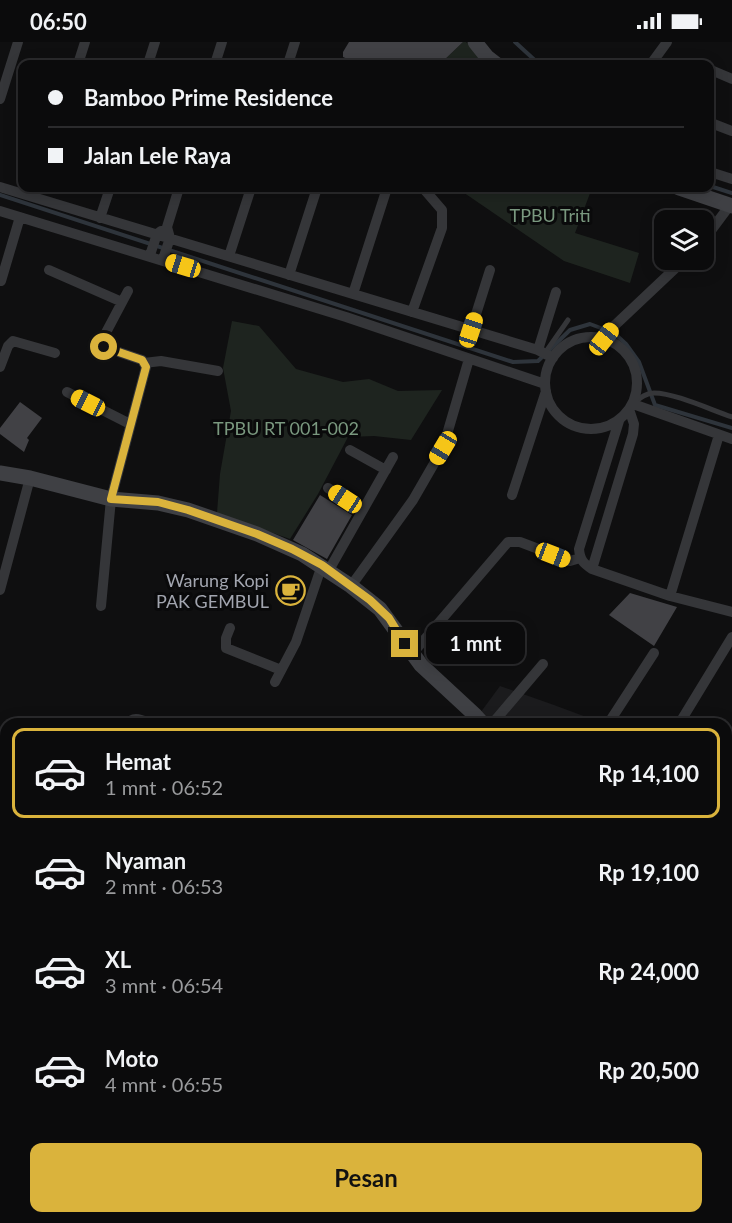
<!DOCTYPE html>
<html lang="id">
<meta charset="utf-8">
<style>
body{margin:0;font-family:Lato,sans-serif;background:#141415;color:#f1f3f6;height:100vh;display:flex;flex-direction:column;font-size:22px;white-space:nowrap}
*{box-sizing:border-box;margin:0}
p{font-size:20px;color:#9a9b9d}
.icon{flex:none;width:33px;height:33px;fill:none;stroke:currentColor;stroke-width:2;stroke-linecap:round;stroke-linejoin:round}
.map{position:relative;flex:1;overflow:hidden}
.sheet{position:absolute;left:0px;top:676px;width:732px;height:506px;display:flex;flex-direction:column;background:#0b0b0c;border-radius:18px 18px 0 0;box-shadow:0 3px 15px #0003,0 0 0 2px #2b2b2d}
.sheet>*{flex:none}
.hud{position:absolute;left:18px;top:18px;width:696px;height:132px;border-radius:12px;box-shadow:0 3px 15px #0003,0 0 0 2px #2b2b2d;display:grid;align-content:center;height:132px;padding:0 30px;background:#0b0b0c}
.tools{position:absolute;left:654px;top:168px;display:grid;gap:12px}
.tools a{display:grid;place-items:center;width:60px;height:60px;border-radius:12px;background:#0b0b0c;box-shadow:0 3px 15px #0003,0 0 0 2px #2b2b2d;font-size:30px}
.end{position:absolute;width:27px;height:27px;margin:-14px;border:8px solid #dab33c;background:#111;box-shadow:0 0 0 3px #111}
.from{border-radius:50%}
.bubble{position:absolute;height:42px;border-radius:12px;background:#0b0b0c;box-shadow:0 3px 15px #0003,0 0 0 2px #2b2b2d;font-size:20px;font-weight:700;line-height:42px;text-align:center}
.car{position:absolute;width:18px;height:36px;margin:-18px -9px;border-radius:8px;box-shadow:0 0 4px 2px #0007;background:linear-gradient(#f5c518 24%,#345 0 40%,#f5c518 0 76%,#345 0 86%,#f5c518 0)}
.hud b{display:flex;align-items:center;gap:21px;height:57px;font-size:22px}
.hud b+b{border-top:2px solid #2b2b2d}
.hud i{width:15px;height:15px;background:#f1f3f6}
ul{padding:10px 0 0;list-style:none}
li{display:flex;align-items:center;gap:18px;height:90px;margin:0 12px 9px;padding:0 18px;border:3px solid transparent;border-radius:12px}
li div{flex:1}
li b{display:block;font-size:22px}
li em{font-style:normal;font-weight:700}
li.on{border-color:#dab33c}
li>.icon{width:54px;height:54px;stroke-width:1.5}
.primary-button{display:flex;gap:12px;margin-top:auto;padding:12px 30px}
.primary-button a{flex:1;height:69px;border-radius:12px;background:#dab33c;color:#111;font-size:24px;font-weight:700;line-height:69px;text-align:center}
.status{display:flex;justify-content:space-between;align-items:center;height:42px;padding:0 30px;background:#0b0b0c;direction:ltr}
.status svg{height:16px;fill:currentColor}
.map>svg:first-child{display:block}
</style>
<div class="status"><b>06:50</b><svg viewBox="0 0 49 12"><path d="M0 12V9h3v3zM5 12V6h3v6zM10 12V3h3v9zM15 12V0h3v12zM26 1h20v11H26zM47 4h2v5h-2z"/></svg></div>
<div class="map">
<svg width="732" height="1181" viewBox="0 0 732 1181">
<rect width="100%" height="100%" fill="#0f0f10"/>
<path fill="#1b1b1d" d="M 500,644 L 554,663 L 605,682 L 472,682 Z"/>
<path fill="#1e241f" d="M 463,0 L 466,0 L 490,22 L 440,22 Z
M 457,146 L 592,146 L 575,191 L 639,211 L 630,241 L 564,219 Z
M 232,279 L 259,284 L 296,327 L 343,340 L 369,337 L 398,349 L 442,348 L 411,398 L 374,394 L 348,395 L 318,452 L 290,497 L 217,471 L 220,432 L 231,369 L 223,326 Z
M 0,736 L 6,737 L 6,852 L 0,851 Z"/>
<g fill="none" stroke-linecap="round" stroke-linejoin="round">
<path stroke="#2e343b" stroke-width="4" d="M 515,0 L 539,22
M 710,144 L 732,151
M 0,153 L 513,320 L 538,319 L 570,288 L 590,282 L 614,291 L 626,302 L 639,320 L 655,363 L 732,386"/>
</g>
<path fill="#414145" d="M 349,0 L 463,0 L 440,22 L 359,22 L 343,15 L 343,10 Z
M 20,360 L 42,376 L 27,396 L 29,398 L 24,410 L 0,392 L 0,386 Z
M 320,453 L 352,473 L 327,517 L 293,498 Z
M 630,551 L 677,565 L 654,604 L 609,573 Z"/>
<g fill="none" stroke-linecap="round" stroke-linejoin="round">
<path stroke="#353639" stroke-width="5" d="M 545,311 L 568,278
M 633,362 C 639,357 645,351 654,351 C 675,351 711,368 732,375"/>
<path stroke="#353639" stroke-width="10" d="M 78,22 L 85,0
M 148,22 L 155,0
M 215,22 L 222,0
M 288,22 L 295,0
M 651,22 L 667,0
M 711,28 L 732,37
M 0,57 L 18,0
M 711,81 L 732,89
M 710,130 L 732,137
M 0,145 L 538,308 L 553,316
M 0,169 L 346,275 L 545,342
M 100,176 L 110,146
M 704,198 L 730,163
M 150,213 L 157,192 L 161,189
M 229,214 L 251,146
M 163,217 L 170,196 L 167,185 L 179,146
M 49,228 L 122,260
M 289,233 L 317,146
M 1,239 L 20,175
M 353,252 L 387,146
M 412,270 L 442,186 L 442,168 L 423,146
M 471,288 L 490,228
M545 341a46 46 0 1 1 92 0a46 46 0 1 1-92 0Z
M 604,297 L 613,285 L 684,218
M 538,308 L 556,250
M 144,321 L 161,319 L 218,329
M 0,325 L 8,304 L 13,299 L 55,311
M 67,350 L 130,382
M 633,362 L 732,397
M 619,379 L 579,507 C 580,518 583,521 592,527 L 670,554 L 732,570
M 350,408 L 386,428
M 328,446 L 362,469
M 512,453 L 546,349
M 592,527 L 633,392 L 634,382 L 629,367
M 329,528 L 393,415
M 351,544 L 413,458 L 443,406 L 469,317
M 0,548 L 30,436
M 670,554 L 719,393
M 101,564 L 111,457 L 146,325 L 142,318 L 104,305 L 102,298 L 128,249
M 230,586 L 226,596 L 226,606 L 281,628
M 412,612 L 508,500 L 520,500 L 570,519 L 580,516
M 275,640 L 296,600 L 322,523
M 128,682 C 133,673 143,678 150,682
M 492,682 L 543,622
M 608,682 L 654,611
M 679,682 L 732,595
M 726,813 L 732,798
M 0,876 L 6,878
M 726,918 L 732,920
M 0,938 L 6,918
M 726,969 L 732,969
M 6,1065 L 2,1080 L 6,1087
M 208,1176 L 209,1181
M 268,1181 L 270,1176
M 361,1181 L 362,1176
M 375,1181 L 377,1176
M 469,1181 L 470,1176
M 542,1181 L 544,1176
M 617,1181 L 618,1176"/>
<path stroke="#3f4044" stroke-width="15" d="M 475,0 L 487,15 L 496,22
M 679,146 L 732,164
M 0,431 L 30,436 L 111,457 L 158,461 L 188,468 L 257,492 L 302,512 L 351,544 L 380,567 L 421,623 L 475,673 L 483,682
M 726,765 L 732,767"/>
</g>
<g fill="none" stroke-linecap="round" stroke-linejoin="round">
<path stroke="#dab33c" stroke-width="8" d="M 104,305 L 142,318 L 146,325 L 111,457 L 158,460 L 188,468 L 257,492 L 292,507 L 322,523 L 370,558 L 389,576 L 405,602"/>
</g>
<defs>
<symbol id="cafe-ring" viewBox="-11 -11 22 22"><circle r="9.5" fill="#0a0a0b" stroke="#dab33c" stroke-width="1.5"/><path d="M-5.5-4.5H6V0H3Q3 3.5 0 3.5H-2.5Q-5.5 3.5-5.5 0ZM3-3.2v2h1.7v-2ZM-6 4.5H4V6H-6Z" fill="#dab33c"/></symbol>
</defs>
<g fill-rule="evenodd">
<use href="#cafe-ring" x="274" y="532" width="33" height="33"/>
</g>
<g text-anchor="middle" stroke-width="6" stroke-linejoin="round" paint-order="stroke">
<g font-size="18" fill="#7a987f" stroke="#0a0a0b">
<text x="550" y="180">TPBU Triti</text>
<text x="286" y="393">TPBU RT 001-002</text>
</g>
<g font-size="18" fill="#a2a5af" stroke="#0a0a0b" text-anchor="end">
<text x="269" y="545">Warung Kopi<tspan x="269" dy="21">PAK GEMBUL</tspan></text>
</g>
</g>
</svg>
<div class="tools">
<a><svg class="icon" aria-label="layers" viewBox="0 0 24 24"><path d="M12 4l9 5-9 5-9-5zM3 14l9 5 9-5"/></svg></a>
</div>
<i class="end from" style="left:104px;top:305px"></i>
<i class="end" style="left:405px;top:602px"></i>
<div class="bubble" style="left:426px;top:580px;width:99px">1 mnt</div>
<i class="car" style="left:183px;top:224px;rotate:287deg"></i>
<i class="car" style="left:471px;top:288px;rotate:18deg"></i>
<i class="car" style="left:604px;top:297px;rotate:38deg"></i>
<i class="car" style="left:88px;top:361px;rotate:297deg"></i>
<i class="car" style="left:443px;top:406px;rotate:211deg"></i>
<i class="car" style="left:345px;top:457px;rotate:303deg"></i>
<i class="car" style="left:553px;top:513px;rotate:111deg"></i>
<div class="hud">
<b><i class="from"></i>Bamboo Prime Residence</b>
<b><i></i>Jalan Lele Raya</b>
</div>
<section class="sheet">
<ul>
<li class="on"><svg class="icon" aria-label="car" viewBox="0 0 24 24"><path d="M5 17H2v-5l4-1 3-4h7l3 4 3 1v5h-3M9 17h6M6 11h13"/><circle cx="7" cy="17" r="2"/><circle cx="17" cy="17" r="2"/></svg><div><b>Hemat</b><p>1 mnt · 06:52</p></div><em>Rp 14,100</em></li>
<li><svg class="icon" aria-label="car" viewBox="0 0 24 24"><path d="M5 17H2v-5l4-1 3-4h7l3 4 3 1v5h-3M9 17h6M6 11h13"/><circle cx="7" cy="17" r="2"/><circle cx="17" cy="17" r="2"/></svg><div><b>Nyaman</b><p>2 mnt · 06:53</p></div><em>Rp 19,100</em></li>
<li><svg class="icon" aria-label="car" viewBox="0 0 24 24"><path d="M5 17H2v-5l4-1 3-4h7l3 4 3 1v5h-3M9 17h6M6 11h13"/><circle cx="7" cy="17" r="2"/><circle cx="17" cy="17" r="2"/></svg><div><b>XL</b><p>3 mnt · 06:54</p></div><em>Rp 24,000</em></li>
<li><svg class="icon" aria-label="car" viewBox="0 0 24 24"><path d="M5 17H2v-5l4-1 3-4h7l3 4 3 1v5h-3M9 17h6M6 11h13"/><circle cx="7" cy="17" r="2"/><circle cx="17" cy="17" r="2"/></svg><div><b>Moto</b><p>4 mnt · 06:55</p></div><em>Rp 20,500</em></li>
</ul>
<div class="primary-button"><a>Pesan</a></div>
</section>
</div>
